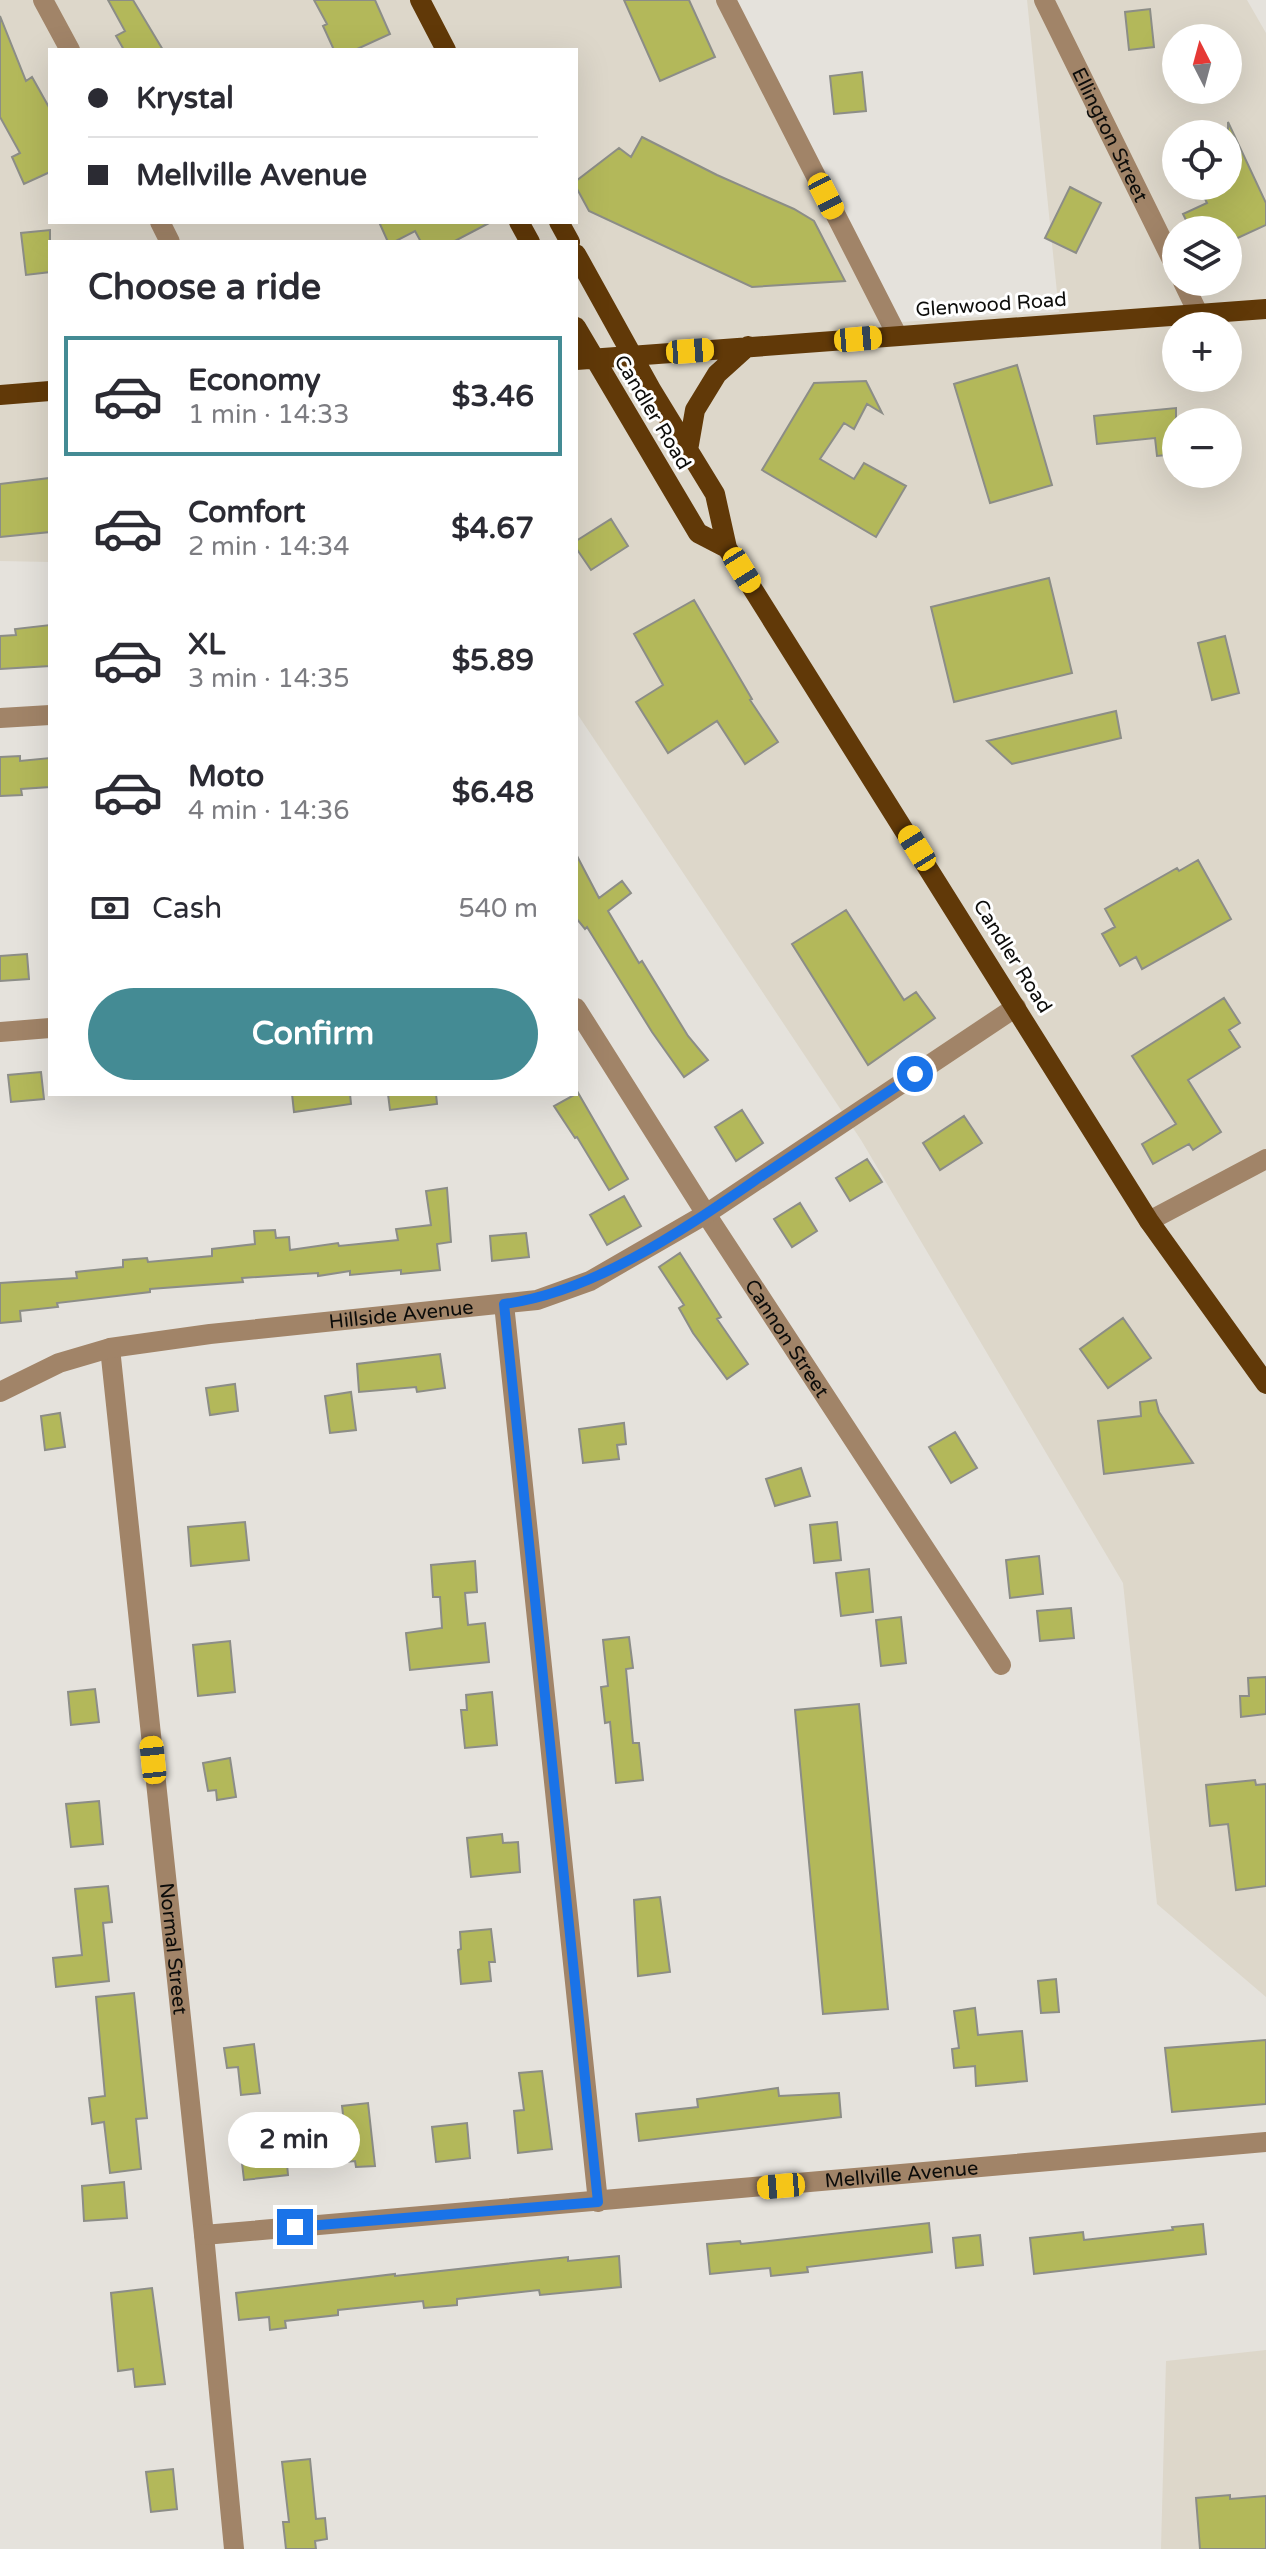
<!DOCTYPE html>
<meta charset="utf-8">
<style>
body{margin:0;font-family:"Varela Round",sans-serif;background:#f7f7f7;color:#2b2b33;height:100vh;display:flex;flex-direction:column;font-size:30px;white-space:nowrap}
*{box-sizing:border-box;margin:0}
p{font-size:26px;color:#7c7c81}
.icon{flex:none;width:44px;height:44px;fill:none;stroke:currentColor;stroke-width:2;stroke-linecap:round;stroke-linejoin:round}
.map{position:relative;flex:1;overflow:hidden}
.drawer{position:absolute;left:48px;top:240px;width:530px;height:856px;display:flex;flex-direction:column;background:#fff;border-radius:0px;box-shadow:0 8px 32px #0002}
.drawer>*{flex:none}
.top-card{position:absolute;left:48px;top:48px;width:530px;height:176px;border-radius:0px;box-shadow:0 8px 32px #0002;display:grid;align-content:center;height:176px;padding:0 40px;background:#fff}
.needle{width:52px;rotate:354deg}
.buttons{position:absolute;left:1162px;top:24px;display:grid;gap:16px}
.buttons a{display:grid;place-items:center;width:80px;height:80px;border-radius:50%;background:#fff;box-shadow:0 8px 32px #0002;font-size:40px}
.end{position:absolute;width:36px;height:36px;margin:-18px;border:10px solid #1a73e8;background:#fff;box-shadow:0 0 0 4px #fff}
.from{border-radius:50%}
.bubble{position:absolute;height:56px;border-radius:28px;background:#fff;box-shadow:0 8px 32px #0002;font-size:26px;font-weight:700;line-height:56px;text-align:center}
.car{position:absolute;width:24px;height:48px;margin:-24px -12px;border-radius:10px;box-shadow:0 0 6px 2px #0007;background:linear-gradient(#f5c518 24%,#345 0 40%,#f5c518 0 76%,#345 0 86%,#f5c518 0)}
.top-card b{display:flex;align-items:center;gap:28px;height:76px;font-size:30px}
.top-card b+b{border-top:2px solid #e1e1e2}
.top-card i{width:20px;height:20px;background:#2b2b33}
ul{padding:0;list-style:none}
li{display:flex;align-items:center;gap:24px;height:120px;margin:0 16px 12px;padding:0 24px;border:4px solid transparent;border-radius:0px}
li div{flex:1}
li b{display:block;font-size:30px}
li em{font-style:normal;font-weight:700}
li.active{border-color:#448b94}
li>.icon{width:72px;height:72px;stroke-width:1.5}
h2{padding:0 40px;font-size:36px;line-height:96px}
.pay{display:flex;align-items:center;gap:20px;height:88px;padding:0 40px;font-size:30px}
.pay p{margin-inline-start:auto}
.button{display:flex;gap:16px;margin-top:auto;padding:16px 40px}
.button a{flex:1;height:92px;border-radius:48px;background:#448b94;color:#fff;font-size:32px;font-weight:700;line-height:92px;text-align:center}
.map>svg:first-child{display:block}
</style>
<div class="map">
<svg width="1266" height="2549" viewBox="0 0 1266 2549">
<rect width="100%" height="100%" fill="#e5e2dc"/>
<path fill="#ddd7ca" fill-rule="evenodd" d="M 0,0 L 726,0 L 885,323 L 1059,312 L 1027,0 L 1247,0 L 1266,33 L 1266,1997 L 1157,1904 L 1123,1583 L 861,1140 L 576,712 L 576,242 L 50,242 L 50,562 L 0,561 ZM 1176,38 L 1228,38 L 1228,90 L 1176,90 ZM 50,50 L 576,50 L 576,222 L 50,222 ZM 1176,134 L 1228,134 L 1228,186 L 1176,186 ZM 1176,230 L 1228,230 L 1228,282 L 1176,282 ZM 1176,326 L 1228,326 L 1228,378 L 1176,378 ZM 1176,422 L 1228,422 L 1228,474 L 1176,474 Z
M 1266,2350 L 1266,2549 L 1161,2549 L 1166,2361 Z"/>
<path fill="#b3b85a" stroke="#8c8d87" stroke-width="2" d="M 108,0 L 133,0 L 163,50 L 124,50 L 116,36 L 125,31 Z
M 314,0 L 375,0 L 390,34 L 355,50 L 334,50 L 323,26 L 327,24 Z
M 624,0 L 689,0 L 715,57 L 660,81 Z
M 1150,9 L 1154,47 L 1129,50 L 1125,12 Z
M 0,16 L 26,81 L 32,77 L 50,109 L 50,172 L 24,184 L 12,157 L 20,153 L 0,117 Z
M 862,72 L 866,111 L 834,114 L 830,76 Z
M 1228,122 L 1266,203 L 1266,225 L 1229,242 L 1228,230 L 1191,230 L 1183,214 L 1207,203 L 1199,186 L 1228,186 Z
M 642,137 L 717,175 L 794,209 L 814,221 L 845,281 L 752,287 L 589,211 L 576,187 L 576,181 L 619,148 L 631,157 Z
M 1070,187 L 1101,203 L 1076,253 L 1045,238 Z
M 379,222 L 491,222 L 453,242 L 421,242 L 415,231 L 394,242 L 388,242 Z
M 50,230 L 50,272 L 26,275 L 21,233 Z
M 1017,365 L 1052,485 L 990,503 L 954,384 Z
M 866,381 L 882,413 L 867,404 L 854,429 L 844,423 L 820,459 L 854,479 L 864,463 L 906,486 L 876,537 L 762,470 L 814,383 Z
M 1176,408 L 1176,454 L 1157,456 L 1155,438 L 1097,444 L 1094,416 Z
M 50,478 L 50,532 L 0,537 L 0,484 Z
M 611,519 L 628,546 L 591,570 L 576,548 L 576,541 Z
M 1049,578 L 1072,673 L 954,702 L 931,607 Z
M 694,600 L 752,699 L 750,700 L 778,742 L 745,764 L 717,721 L 668,753 L 636,702 L 663,685 L 634,634 Z
M 50,625 L 50,666 L 0,669 L 0,636 L 16,635 L 15,629 Z
M 1225,636 L 1239,693 L 1212,700 L 1198,643 Z
M 1116,711 L 1121,738 L 1012,764 L 987,741 Z
M 20,756 L 20,761 L 50,758 L 50,787 L 21,789 L 22,795 L 0,796 L 0,757 Z
M 576,854 L 599,898 L 622,881 L 631,893 L 608,911 L 639,963 L 642,961 L 688,1036 L 708,1060 L 684,1077 L 652,1032 L 587,927 L 585,929 L 576,918 Z
M 1198,860 L 1231,919 L 1142,969 L 1136,957 L 1120,966 L 1102,934 L 1115,927 L 1105,909 L 1177,868 L 1179,871 Z
M 846,910 L 904,1000 L 916,992 L 935,1018 L 868,1065 L 792,944 Z
M 27,954 L 29,979 L 0,981 L 0,956 Z
M 1224,998 L 1240,1023 L 1229,1030 L 1240,1047 L 1188,1080 L 1221,1132 L 1193,1150 L 1189,1144 L 1153,1164 L 1142,1144 L 1176,1124 L 1132,1056 Z
M 41,1072 L 44,1099 L 11,1102 L 8,1075 Z
M 577,1091 L 628,1179 L 609,1190 L 577,1137 L 575,1138 L 554,1106 L 576,1094 Z
M 292,1094 L 350,1094 L 351,1104 L 294,1112 Z
M 388,1094 L 436,1094 L 437,1104 L 390,1110 Z
M 742,1110 L 763,1143 L 736,1161 L 715,1127 Z
M 964,1116 L 982,1143 L 940,1170 L 923,1143 Z
M 867,1159 L 882,1182 L 850,1201 L 836,1178 Z
M 447,1188 L 451,1242 L 437,1244 L 440,1270 L 401,1274 L 401,1270 L 350,1275 L 350,1271 L 318,1276 L 318,1273 L 242,1278 L 243,1282 L 150,1289 L 150,1292 L 57,1303 L 58,1307 L 20,1311 L 21,1321 L 0,1323 L 0,1283 L 77,1278 L 76,1272 L 123,1267 L 123,1260 L 147,1258 L 148,1262 L 212,1256 L 212,1249 L 255,1244 L 254,1231 L 275,1230 L 276,1238 L 289,1237 L 290,1250 L 338,1243 L 339,1246 L 398,1240 L 396,1229 L 431,1225 L 426,1191 Z
M 624,1196 L 641,1226 L 607,1245 L 590,1215 Z
M 800,1203 L 817,1231 L 792,1247 L 774,1219 Z
M 526,1233 L 529,1257 L 492,1261 L 490,1236 Z
M 680,1253 L 721,1317 L 717,1319 L 748,1364 L 727,1379 L 693,1333 L 679,1308 L 684,1305 L 659,1267 Z
M 1123,1318 L 1151,1358 L 1108,1388 L 1080,1349 Z
M 440,1354 L 445,1388 L 417,1392 L 416,1387 L 359,1392 L 357,1364 Z
M 235,1384 L 238,1411 L 210,1415 L 206,1388 Z
M 351,1392 L 356,1430 L 330,1433 L 325,1396 Z
M 1156,1400 L 1159,1412 L 1193,1463 L 1104,1474 L 1098,1421 L 1141,1416 L 1140,1402 Z
M 60,1413 L 65,1447 L 45,1450 L 41,1416 Z
M 624,1423 L 626,1444 L 617,1445 L 619,1459 L 583,1463 L 579,1429 Z
M 955,1432 L 977,1468 L 951,1483 L 929,1447 Z
M 801,1468 L 810,1496 L 775,1506 L 766,1479 Z
M 245,1522 L 249,1560 L 191,1566 L 188,1527 Z
M 837,1522 L 841,1560 L 814,1563 L 810,1525 Z
M 1039,1556 L 1043,1594 L 1010,1598 L 1006,1560 Z
M 475,1561 L 477,1592 L 465,1593 L 468,1625 L 485,1623 L 489,1662 L 410,1670 L 406,1633 L 442,1628 L 440,1597 L 433,1597 L 431,1565 Z
M 869,1569 L 873,1612 L 841,1616 L 836,1573 Z
M 1071,1608 L 1074,1638 L 1040,1641 L 1037,1611 Z
M 901,1617 L 906,1663 L 881,1666 L 876,1620 Z
M 629,1637 L 633,1668 L 626,1669 L 633,1743 L 639,1743 L 643,1780 L 616,1783 L 610,1722 L 605,1723 L 601,1687 L 608,1686 L 603,1640 Z
M 230,1641 L 235,1692 L 198,1696 L 193,1645 Z
M 1266,1677 L 1266,1714 L 1241,1717 L 1240,1696 L 1249,1696 L 1248,1678 Z
M 95,1689 L 99,1722 L 71,1725 L 68,1692 Z
M 492,1692 L 497,1745 L 465,1748 L 461,1710 L 467,1710 L 466,1695 Z
M 859,1704 L 888,2009 L 823,2014 L 795,1710 Z
M 230,1758 L 236,1797 L 217,1800 L 216,1790 L 208,1791 L 203,1763 Z
M 1255,1780 L 1256,1785 L 1266,1784 L 1266,1886 L 1236,1890 L 1228,1824 L 1210,1826 L 1206,1785 Z
M 99,1801 L 103,1844 L 71,1847 L 66,1804 Z
M 502,1834 L 503,1843 L 518,1842 L 520,1872 L 471,1877 L 467,1838 Z
M 108,1886 L 112,1922 L 103,1923 L 109,1981 L 56,1987 L 53,1958 L 82,1955 L 75,1889 Z
M 660,1897 L 670,1972 L 638,1976 L 634,1900 Z
M 491,1929 L 495,1962 L 489,1962 L 491,1981 L 461,1984 L 458,1950 L 461,1949 L 460,1932 Z
M 1056,1979 L 1059,2012 L 1041,2013 L 1038,1981 Z
M 134,1993 L 147,2118 L 136,2119 L 141,2169 L 110,2173 L 104,2122 L 92,2124 L 89,2098 L 105,2096 L 96,1997 Z
M 975,2008 L 978,2035 L 1022,2031 L 1027,2081 L 976,2086 L 975,2066 L 954,2068 L 952,2049 L 959,2048 L 954,2011 Z
M 1266,2040 L 1266,2104 L 1172,2112 L 1165,2048 Z
M 254,2044 L 260,2093 L 241,2095 L 238,2067 L 227,2068 L 224,2048 Z
M 542,2071 L 552,2149 L 518,2153 L 514,2111 L 524,2110 L 519,2073 Z
M 778,2088 L 779,2096 L 839,2093 L 841,2117 L 639,2141 L 636,2114 L 698,2107 L 697,2099 Z
M 368,2103 L 375,2166 L 356,2167 L 355,2161 L 326,2164 L 323,2134 L 345,2131 L 342,2106 Z
M 467,2123 L 470,2158 L 436,2162 L 432,2127 Z
M 285,2142 L 288,2175 L 244,2180 L 240,2146 Z
M 124,2182 L 127,2218 L 84,2221 L 82,2186 Z
M 929,2223 L 932,2252 L 807,2267 L 808,2272 L 771,2276 L 770,2268 L 710,2274 L 707,2244 L 740,2241 L 741,2244 Z
M 1203,2224 L 1206,2254 L 1034,2274 L 1030,2238 L 1083,2232 L 1084,2240 L 1173,2230 L 1172,2227 Z
M 980,2235 L 983,2265 L 956,2268 L 953,2238 Z
M 619,2256 L 621,2287 L 540,2295 L 539,2290 L 457,2299 L 457,2305 L 424,2308 L 423,2301 L 338,2310 L 338,2315 L 285,2321 L 286,2328 L 270,2330 L 269,2317 L 239,2320 L 236,2293 L 395,2274 L 395,2276 L 568,2257 L 568,2261 Z
M 152,2288 L 165,2384 L 135,2387 L 133,2369 L 118,2371 L 111,2293 Z
M 310,2459 L 316,2519 L 325,2518 L 327,2539 L 315,2541 L 316,2549 L 286,2549 L 283,2522 L 289,2522 L 282,2462 Z
M 173,2469 L 177,2509 L 151,2512 L 146,2472 Z
M 1230,2495 L 1230,2499 L 1266,2496 L 1266,2549 L 1200,2549 L 1196,2498 Z"/>
<g fill="none" stroke-linecap="round" stroke-linejoin="round">
<g stroke="#a18468" stroke-width="20">
<path d="M 43,0 L 70,50"/>
<path d="M 726,0 L 897,335"/>
<path id="s1" d="M 1044,0 L 1176,268"/>
<path d="M 160,222 L 170,242"/>
<path d="M 1183,282 L 1198,313"/>
<path d="M 0,718 L 50,715"/>
<path id="s2" d="M 576,1008 L 706,1214 L 1001,1665"/>
<path d="M 0,1032 L 50,1028"/>
<path d="M 1149,1221 L 1266,1159"/>
<path d="M 504,1304 L 598,2202"/>
<path id="s3" d="M 110,1348 L 204,2235 L 234,2549"/>
<path id="s4" d="M 0,1392 L 59,1363 L 110,1348 L 210,1334 L 537,1300 L 590,1281 L 706,1214 L 1016,1007"/>
<path id="s5" d="M 204,2235 L 1266,2142"/>
</g>
<path stroke="#613908" stroke-width="20" d="M 420,0 L 446,50
M 519,222 L 530,242
M 559,222 L 570,242
M 576,254 L 652,391 L 715,494 L 727,548 L 1149,1221 L 1266,1384
M 576,327 L 698,533 L 727,548
M 576,360 L 1266,309
M 0,395 L 50,391
M 688,450 L 695,410 L 717,374 L 748,346"/>
</g>
<g fill="none" stroke-linecap="round" stroke-linejoin="round">
<path stroke="#1a73e8" stroke-width="10" d="M 295,2227 L 598,2202 L 504,1304 C 596,1292 687,1227 763,1175 C 814,1141 864,1108 915,1074"/>
</g>
<g text-anchor="middle" stroke-width="6" stroke-linejoin="round" paint-order="stroke">
<g font-size="20" fill="#0c0c0a" stroke="#fff">
<text dy="7" stroke="none"><textPath href="#s1" startOffset="150">Ellington Street</textPath></text>
<text transform="translate(991 304) rotate(-4)" y="7">Glenwood Road</text>
<text transform="translate(653 412) rotate(59)" y="7">Candler Road</text>
<text transform="translate(1013 956) rotate(58)" y="7">Candler Road</text>
<text dy="7" stroke="none"><textPath href="#s4" startOffset="412">Hillside Avenue</textPath></text>
<text dy="7" stroke="none"><textPath href="#s2" startOffset="392">Cannon Street</textPath></text>
<text dy="7" stroke="none"><textPath href="#s3" startOffset="604">Normal Street</textPath></text>
<text dy="7" stroke="none"><textPath href="#s5" startOffset="700">Mellville Avenue</textPath></text>
</g>
</g>
</svg>
<div class="buttons">
<a><svg class="needle" viewBox="-14 -14 28 28"><path d="M0-13l5 13h-10z" fill="#e53935"/><path d="M0 13l5-13h-10z" fill="#7c7c81"/></svg></a>
<a><svg class="icon" aria-label="locate" viewBox="0 0 24 24"><circle cx="12" cy="12" r="6"/><path d="M12 2v4M12 18v4M2 12h4M18 12h4"/></svg></a>
<a><svg class="icon" aria-label="layers" viewBox="0 0 24 24"><path d="M12 4l9 5-9 5-9-5zM3 14l9 5 9-5"/></svg></a>
<a>+</a>
<a>−</a>
</div>
<i class="end from" style="left:915px;top:1074px"></i>
<i class="end" style="left:295px;top:2227px"></i>
<div class="bubble" style="left:228px;top:2112px;width:132px">2 min</div>
<i class="car" style="left:826px;top:196px;rotate:153deg"></i>
<i class="car" style="left:858px;top:339px;rotate:85deg"></i>
<i class="car" style="left:690px;top:351px;rotate:86deg"></i>
<i class="car" style="left:742px;top:570px;rotate:148deg"></i>
<i class="car" style="left:917px;top:848px;rotate:328deg"></i>
<i class="car" style="left:153px;top:1760px;rotate:354deg"></i>
<i class="car" style="left:781px;top:2186px;rotate:265deg"></i>
<div class="top-card">
<b><i class="from"></i>Krystal</b>
<b><i></i>Mellville Avenue</b>
</div>
<section class="drawer">
<h2>Choose a ride</h2>
<ul>
<li class="active"><svg class="icon" aria-label="car" viewBox="0 0 24 24"><path d="M5 17H2v-5l4-1 3-4h7l3 4 3 1v5h-3M9 17h6M6 11h13"/><circle cx="7" cy="17" r="2"/><circle cx="17" cy="17" r="2"/></svg><div><b>Economy</b><p>1 min · 14:33</p></div><em>$3.46</em></li>
<li><svg class="icon" aria-label="car" viewBox="0 0 24 24"><path d="M5 17H2v-5l4-1 3-4h7l3 4 3 1v5h-3M9 17h6M6 11h13"/><circle cx="7" cy="17" r="2"/><circle cx="17" cy="17" r="2"/></svg><div><b>Comfort</b><p>2 min · 14:34</p></div><em>$4.67</em></li>
<li><svg class="icon" aria-label="car" viewBox="0 0 24 24"><path d="M5 17H2v-5l4-1 3-4h7l3 4 3 1v5h-3M9 17h6M6 11h13"/><circle cx="7" cy="17" r="2"/><circle cx="17" cy="17" r="2"/></svg><div><b>XL</b><p>3 min · 14:35</p></div><em>$5.89</em></li>
<li><svg class="icon" aria-label="car" viewBox="0 0 24 24"><path d="M5 17H2v-5l4-1 3-4h7l3 4 3 1v5h-3M9 17h6M6 11h13"/><circle cx="7" cy="17" r="2"/><circle cx="17" cy="17" r="2"/></svg><div><b>Moto</b><p>4 min · 14:36</p></div><em>$6.48</em></li>
</ul>
<div class="pay"><svg class="icon" aria-label="cash" viewBox="0 0 24 24"><path d="M3 7h18v10H3z"/><circle cx="12" cy="12" r="2"/></svg>Cash<p>540 m</p></div>
<div class="button"><a>Confirm</a></div>
</section>
</div>
